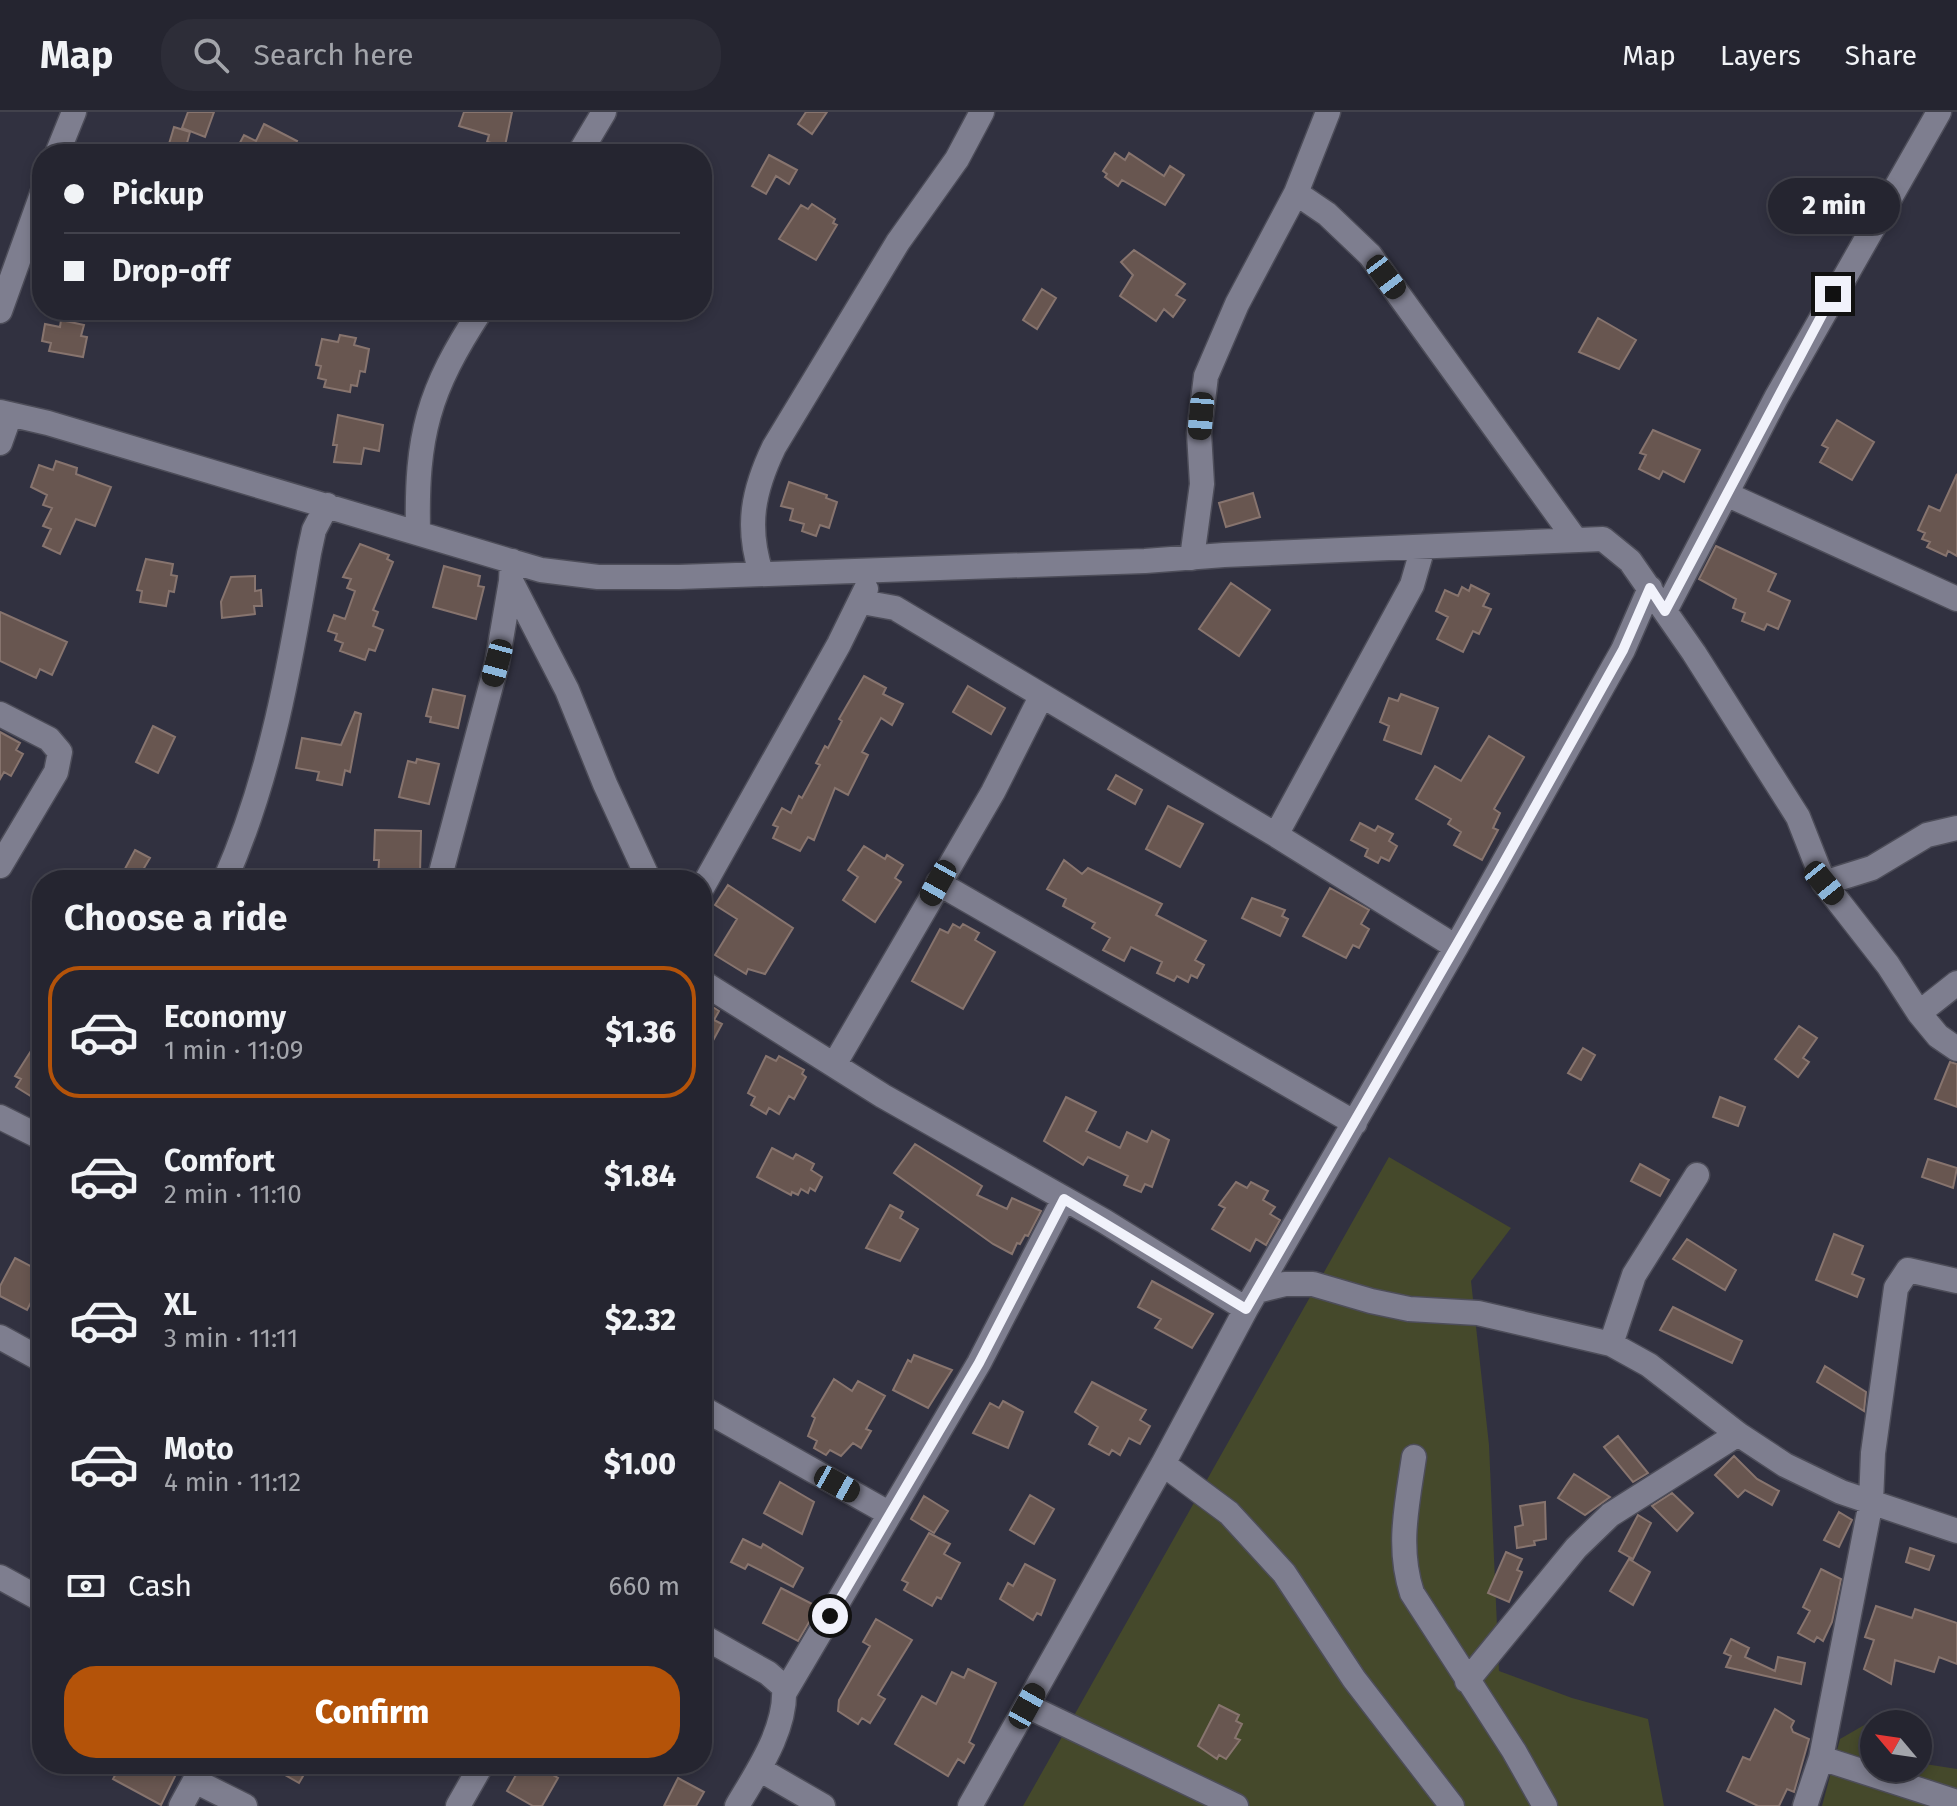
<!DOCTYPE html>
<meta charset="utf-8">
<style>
body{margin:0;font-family:"Fira Sans",sans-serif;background:#2d2d38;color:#f1f3f6;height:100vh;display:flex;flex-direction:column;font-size:30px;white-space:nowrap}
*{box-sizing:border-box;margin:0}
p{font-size:26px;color:#a3a5ab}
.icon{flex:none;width:44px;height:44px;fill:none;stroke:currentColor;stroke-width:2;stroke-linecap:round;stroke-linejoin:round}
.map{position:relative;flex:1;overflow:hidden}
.drawer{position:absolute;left:32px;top:758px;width:680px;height:904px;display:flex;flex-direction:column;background:#252530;border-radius:32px;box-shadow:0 4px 12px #0003,0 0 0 2px #42424c}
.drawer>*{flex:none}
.guide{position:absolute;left:32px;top:32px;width:680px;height:176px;border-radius:32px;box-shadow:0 4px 12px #0003,0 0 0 2px #42424c;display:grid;align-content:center;height:176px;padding:0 32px;background:#252530}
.needle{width:52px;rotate:299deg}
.controls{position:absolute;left:1860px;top:1598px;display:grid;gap:16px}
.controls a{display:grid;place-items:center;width:72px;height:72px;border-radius:50%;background:#252530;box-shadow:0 4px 12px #0003,0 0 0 2px #42424c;font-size:40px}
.end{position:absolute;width:36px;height:36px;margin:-18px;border:10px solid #f1f2fb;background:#111;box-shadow:0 0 0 4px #111}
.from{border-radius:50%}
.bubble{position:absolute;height:56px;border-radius:28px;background:#252530;box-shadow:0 4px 12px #0003,0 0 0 2px #42424c;font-size:26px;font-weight:800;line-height:56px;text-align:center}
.car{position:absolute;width:24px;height:48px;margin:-24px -12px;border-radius:10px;box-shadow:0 0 6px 2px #0007;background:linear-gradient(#222 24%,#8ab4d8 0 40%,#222 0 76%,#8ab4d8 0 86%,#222 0)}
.guide b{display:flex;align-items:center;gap:28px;height:76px;font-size:30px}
.guide b+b{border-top:2px solid #42424c}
.guide i{width:20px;height:20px;background:#f1f3f6}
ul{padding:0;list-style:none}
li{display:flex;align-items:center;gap:24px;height:132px;margin:0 16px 12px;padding:0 16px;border:4px solid transparent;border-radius:32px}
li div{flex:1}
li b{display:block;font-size:30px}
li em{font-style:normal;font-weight:800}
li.active{border-color:#b45309}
li>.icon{width:72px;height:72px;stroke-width:1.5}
h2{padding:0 32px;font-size:36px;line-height:96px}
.pay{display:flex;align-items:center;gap:20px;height:88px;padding:0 32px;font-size:30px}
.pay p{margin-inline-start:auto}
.primary-button{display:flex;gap:16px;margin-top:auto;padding:16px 32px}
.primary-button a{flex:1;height:92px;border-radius:32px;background:#b45309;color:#fff;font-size:32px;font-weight:800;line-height:92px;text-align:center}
header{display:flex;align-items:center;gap:48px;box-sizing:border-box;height:112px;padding:0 40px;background:#252530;border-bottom:2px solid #42424c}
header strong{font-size:38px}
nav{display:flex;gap:44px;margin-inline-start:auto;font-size:28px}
.search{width:560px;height:72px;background:#2d2d38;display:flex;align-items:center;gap:20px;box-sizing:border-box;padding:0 28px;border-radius:32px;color:#a3a5ab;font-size:30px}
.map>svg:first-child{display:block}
</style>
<header>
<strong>Map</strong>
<div class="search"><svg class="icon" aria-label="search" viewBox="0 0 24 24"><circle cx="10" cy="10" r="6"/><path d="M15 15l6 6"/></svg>Search here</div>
<nav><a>Map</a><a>Layers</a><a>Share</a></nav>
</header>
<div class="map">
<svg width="1957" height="1694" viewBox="0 0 1957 1694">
<rect width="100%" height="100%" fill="#313140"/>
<path fill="#45492b" d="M 1389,1045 L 1511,1116 L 1471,1169 L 1489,1333 L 1499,1559 L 1572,1586 L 1648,1607 L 1664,1694 L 1023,1694 Z
M 1866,1612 L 1874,1618 L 1874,1656 L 1918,1656 L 1918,1647 L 1925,1652 L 1957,1657 L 1957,1694 L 1822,1694 L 1840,1627 Z"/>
<path fill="#685650" stroke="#87746e" stroke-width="2" d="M 188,0 L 214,0 L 205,25 L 182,16 Z
M 464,0 L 512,0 L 505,34 L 487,30 L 489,23 L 459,14 Z
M 806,0 L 827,0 L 812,22 L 798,12 Z
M 264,12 L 297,29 L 290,42 L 234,42 L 244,23 L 256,29 Z
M 174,15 L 190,20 L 184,42 L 166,42 Z
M 1115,41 L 1125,48 L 1129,41 L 1164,64 L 1170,54 L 1184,63 L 1165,93 L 1122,68 L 1118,74 L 1105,65 L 1107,62 L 1103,59 Z
M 769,43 L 797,58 L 789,72 L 776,64 L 766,82 L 752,74 Z
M 812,92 L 835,107 L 833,111 L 837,113 L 816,148 L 779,127 L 801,93 L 808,97 Z
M 1134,138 L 1185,172 L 1176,183 L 1185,188 L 1173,205 L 1164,197 L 1156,209 L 1120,184 L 1133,163 L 1121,150 Z
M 1042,177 L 1056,186 L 1037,217 L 1023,208 Z
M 1598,206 L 1636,228 L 1619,257 L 1579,240 Z
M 61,208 L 84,213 L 81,224 L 87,225 L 83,245 L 49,239 L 51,231 L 42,229 L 45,212 L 60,215 Z
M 340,223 L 356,226 L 354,233 L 369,237 L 365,260 L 360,259 L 357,274 L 351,273 L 350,280 L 324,275 L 326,268 L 318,266 L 321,254 L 316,253 L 322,227 L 338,230 Z
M 338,303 L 383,313 L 379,339 L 364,336 L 361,352 L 334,350 L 337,333 L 333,333 Z
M 1837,308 L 1874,330 L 1852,368 L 1820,350 L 1828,336 L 1822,333 Z
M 1653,318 L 1700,338 L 1684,370 L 1663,359 L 1659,367 L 1639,357 L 1646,343 L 1640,341 Z
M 56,349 L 77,356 L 76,362 L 111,375 L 95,414 L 76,407 L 60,442 L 43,434 L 51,417 L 43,414 L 52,396 L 43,393 L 47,383 L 31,375 L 39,353 L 53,358 Z
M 1957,362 L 1957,444 L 1948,439 L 1946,444 L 1927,435 L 1930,430 L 1922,427 L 1925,421 L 1918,418 L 1929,394 L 1940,399 Z
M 789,370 L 827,383 L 826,386 L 837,390 L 829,416 L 820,413 L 816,424 L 802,419 L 804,412 L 790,408 L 793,397 L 781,394 Z
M 1253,381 L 1260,405 L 1226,415 L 1219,391 Z
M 360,432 L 389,443 L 387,447 L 393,450 L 373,498 L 378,500 L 373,514 L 383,518 L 375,539 L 369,537 L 365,548 L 340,539 L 343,531 L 335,528 L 337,522 L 328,519 L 334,503 L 345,507 L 355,479 L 347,476 L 351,467 L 343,465 Z
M 1716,434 L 1776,462 L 1768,479 L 1790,489 L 1778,517 L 1767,512 L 1764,518 L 1742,509 L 1745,501 L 1733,496 L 1736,487 L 1699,467 Z
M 146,447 L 173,452 L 171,463 L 177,464 L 174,480 L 169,479 L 166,494 L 140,490 L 142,479 L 137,478 Z
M 444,454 L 480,464 L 478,474 L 484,475 L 476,507 L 433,495 Z
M 255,464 L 255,479 L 261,478 L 262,494 L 254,494 L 255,502 L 222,506 L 221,490 L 231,465 Z
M 1231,471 L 1270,498 L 1239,544 L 1199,517 Z
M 1471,473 L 1489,482 L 1483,494 L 1491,497 L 1479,522 L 1473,519 L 1463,540 L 1437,527 L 1448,505 L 1436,499 L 1445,478 L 1458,484 L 1462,475 L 1469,479 Z
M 0,500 L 67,530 L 52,563 L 40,557 L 36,566 L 0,549 Z
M 864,564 L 886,576 L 883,582 L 903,592 L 892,613 L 881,606 L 862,640 L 868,643 L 848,683 L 835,676 L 814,728 L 808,725 L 800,739 L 773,726 L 778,715 L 773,713 L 782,696 L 791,701 L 799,684 L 802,686 L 820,653 L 816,651 L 825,634 L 828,636 L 842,609 L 839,607 Z
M 968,574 L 1005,596 L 991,622 L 953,600 Z
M 433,577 L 465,584 L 458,616 L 430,610 L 431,605 L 426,604 Z
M 1401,582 L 1438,596 L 1421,642 L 1384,628 L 1389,614 L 1380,610 L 1389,586 L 1398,589 Z
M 355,600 L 361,602 L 350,660 L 345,658 L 342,673 L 317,668 L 319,660 L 296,656 L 302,626 L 341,633 Z
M 153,614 L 175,625 L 158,661 L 136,650 Z
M 0,620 L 20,631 L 16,638 L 23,642 L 11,664 L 4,660 L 0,667 Z
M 1489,624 L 1524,645 L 1494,697 L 1500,701 L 1493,716 L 1498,718 L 1482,748 L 1454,733 L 1461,720 L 1448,712 L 1451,707 L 1416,687 L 1435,654 L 1461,669 Z
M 417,647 L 439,652 L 429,692 L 399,685 L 408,649 L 416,651 Z
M 1116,663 L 1142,678 L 1135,692 L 1108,677 Z
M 1168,694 L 1203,712 L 1180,755 L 1146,737 Z
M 1360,711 L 1375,719 L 1378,714 L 1393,722 L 1389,729 L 1397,734 L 1389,749 L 1381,745 L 1378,751 L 1365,744 L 1368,737 L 1351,728 Z
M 375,718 L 421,719 L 420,762 L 408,761 L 408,768 L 378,768 L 379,748 L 374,748 Z
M 864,734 L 885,747 L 887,743 L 903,753 L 895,766 L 901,770 L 875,810 L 843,788 L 858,765 L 848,758 Z
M 135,738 L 150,746 L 137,768 L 119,768 Z
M 1064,748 L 1082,762 L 1088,756 L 1162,792 L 1156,803 L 1206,829 L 1195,848 L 1204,853 L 1197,866 L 1191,863 L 1188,870 L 1177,864 L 1174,869 L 1157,861 L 1162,850 L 1131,835 L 1124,849 L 1103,838 L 1110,826 L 1092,816 L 1095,811 L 1063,794 L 1066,787 L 1047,777 Z
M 728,773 L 793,816 L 765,862 L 748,857 L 746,862 L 715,843 L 737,807 L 715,793 Z
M 1330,776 L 1369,798 L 1361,812 L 1369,817 L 1359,836 L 1353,833 L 1346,846 L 1303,824 Z
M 1252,786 L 1285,798 L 1282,804 L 1288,807 L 1280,824 L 1242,806 Z
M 953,812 L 960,816 L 963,812 L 979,821 L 975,828 L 995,840 L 963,897 L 912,869 L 940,817 L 948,821 Z
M 702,888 L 719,899 L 714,908 L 722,912 L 702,949 Z
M 1799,914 L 1817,926 L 1803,946 L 1809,950 L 1798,965 L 1775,947 Z
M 1583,936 L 1595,943 L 1581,968 L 1568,961 Z
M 31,939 L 42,946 L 42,972 L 34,986 L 16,975 L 21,967 L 15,964 Z
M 766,944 L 776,949 L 779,944 L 804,958 L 802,962 L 806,965 L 794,987 L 789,984 L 779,1002 L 769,996 L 766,1002 L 751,993 L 755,985 L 748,981 Z
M 1950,950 L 1957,952 L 1957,995 L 1935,987 Z
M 1066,985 L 1096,1000 L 1086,1019 L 1120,1036 L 1127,1020 L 1147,1030 L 1152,1019 L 1169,1028 L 1152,1075 L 1145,1072 L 1141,1080 L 1124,1073 L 1128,1064 L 1088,1045 L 1083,1053 L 1044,1029 Z
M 1720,985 L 1745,995 L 1738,1014 L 1713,1005 Z
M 915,1032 L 982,1074 L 977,1083 L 1007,1097 L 1012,1086 L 1041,1099 L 1028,1124 L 1025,1123 L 1020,1132 L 1017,1131 L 1012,1142 L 993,1132 L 894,1061 Z
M 772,1036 L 793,1047 L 796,1042 L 814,1052 L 811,1058 L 822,1065 L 815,1079 L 810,1076 L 808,1081 L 801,1077 L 798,1083 L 792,1080 L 791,1083 L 757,1065 Z
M 1928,1047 L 1957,1056 L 1953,1076 L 1922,1065 Z
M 1640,1052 L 1669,1068 L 1660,1084 L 1631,1069 Z
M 1236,1070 L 1247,1076 L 1251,1070 L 1268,1079 L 1263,1088 L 1275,1095 L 1270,1102 L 1280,1108 L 1266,1133 L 1256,1127 L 1250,1139 L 1212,1117 L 1225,1096 L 1219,1093 Z
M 890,1093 L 903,1100 L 900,1106 L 918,1117 L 900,1149 L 866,1136 Z
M 1834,1122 L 1863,1134 L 1852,1162 L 1864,1167 L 1857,1185 L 1816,1168 Z
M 1687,1127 L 1736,1158 L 1725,1178 L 1673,1147 Z
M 15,1146 L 42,1160 L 42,1169 L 27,1198 L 0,1184 L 0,1174 Z
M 1152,1169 L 1213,1202 L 1192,1236 L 1155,1216 L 1161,1207 L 1138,1195 Z
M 1673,1195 L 1742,1229 L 1732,1251 L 1660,1218 Z
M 914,1243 L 952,1258 L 928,1296 L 893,1278 L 908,1248 L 911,1250 Z
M 1825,1254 L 1866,1280 L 1864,1299 L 1817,1270 Z
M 834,1267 L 852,1279 L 858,1269 L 885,1284 L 866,1317 L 871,1319 L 861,1336 L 853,1331 L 841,1344 L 830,1338 L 826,1343 L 814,1336 L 817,1329 L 808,1324 L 815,1306 L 812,1304 Z
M 1092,1270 L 1146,1298 L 1140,1308 L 1150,1314 L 1140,1332 L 1129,1326 L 1120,1343 L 1112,1338 L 1109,1343 L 1089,1332 L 1098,1315 L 1075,1300 Z
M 1003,1289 L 1023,1300 L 1008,1336 L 973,1321 L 990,1291 L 999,1296 Z
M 1618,1324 L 1648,1361 L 1633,1370 L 1604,1335 Z
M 1734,1344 L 1757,1367 L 1779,1379 L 1772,1393 L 1745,1378 L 1738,1385 L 1715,1363 Z
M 1574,1362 L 1610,1385 L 1585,1403 L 1558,1386 Z
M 780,1370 L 814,1390 L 802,1422 L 764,1401 Z
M 1672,1381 L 1693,1401 L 1677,1419 L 1652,1394 Z
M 1030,1383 L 1054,1397 L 1034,1432 L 1010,1418 Z
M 924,1384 L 948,1399 L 934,1421 L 911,1407 Z
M 1545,1390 L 1546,1427 L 1534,1429 L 1535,1433 L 1517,1436 L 1515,1415 L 1523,1413 L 1520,1394 Z
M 1839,1400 L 1852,1408 L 1839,1435 L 1824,1428 Z
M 1638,1403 L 1651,1411 L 1633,1447 L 1619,1439 Z
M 929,1421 L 950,1432 L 944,1442 L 960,1451 L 941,1487 L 937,1485 L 932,1494 L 904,1478 L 908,1471 L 902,1468 Z
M 743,1427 L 761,1436 L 763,1432 L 803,1456 L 793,1475 L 748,1452 L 745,1457 L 731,1450 Z
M 1910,1436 L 1934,1444 L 1929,1458 L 1906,1450 Z
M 1506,1440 L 1522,1447 L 1517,1458 L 1522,1460 L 1509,1490 L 1488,1481 Z
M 1629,1447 L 1650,1460 L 1633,1493 L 1610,1479 Z
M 1025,1452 L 1055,1468 L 1041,1503 L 1037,1501 L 1033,1508 L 1000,1487 L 1008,1471 L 1013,1474 Z
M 1821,1457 L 1841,1467 L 1832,1510 L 1823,1529 L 1817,1525 L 1814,1530 L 1798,1521 L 1810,1499 L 1803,1495 Z
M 781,1476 L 818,1495 L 798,1529 L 763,1511 Z
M 1876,1494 L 1912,1506 L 1915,1497 L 1957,1511 L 1957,1552 L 1939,1545 L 1934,1560 L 1895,1548 L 1891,1572 L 1864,1557 L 1874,1528 L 1865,1525 Z
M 876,1507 L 912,1528 L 878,1583 L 885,1587 L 870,1611 L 862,1606 L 858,1612 L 838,1599 L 839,1588 L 870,1534 L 863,1530 Z
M 1731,1527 L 1749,1536 L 1745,1545 L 1775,1559 L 1778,1545 L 1805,1551 L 1801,1572 L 1726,1555 L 1731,1544 L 1724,1541 Z
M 968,1557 L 996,1571 L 969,1630 L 974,1633 L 964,1651 L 958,1647 L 948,1664 L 895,1632 L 922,1584 L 936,1592 L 952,1560 L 964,1566 Z
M 1219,1593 L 1239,1603 L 1236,1609 L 1242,1612 L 1235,1626 L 1240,1628 L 1226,1647 L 1219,1643 L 1217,1647 L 1198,1634 Z
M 1775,1597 L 1794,1609 L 1791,1615 L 1793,1620 L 1809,1627 L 1794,1680 L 1787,1677 L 1779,1694 L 1758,1694 L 1727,1679 L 1743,1645 L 1750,1648 Z
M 121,1652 L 181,1652 L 161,1693 L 113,1667 Z
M 266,1652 L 310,1652 L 299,1671 Z
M 522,1652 L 533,1652 L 558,1666 L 542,1694 L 533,1694 L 507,1679 Z
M 678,1666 L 704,1680 L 696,1694 L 664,1694 Z"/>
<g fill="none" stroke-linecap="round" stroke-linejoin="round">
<defs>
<path id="minor" d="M 57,42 L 74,0
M 579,42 L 604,0
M 1296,81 L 1327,102 L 1370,143 L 1575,427
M 0,199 L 42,82
M 0,300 L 48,311 L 541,458 L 598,465 L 679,465 L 1145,449 L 1224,443 L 1603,427 L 1630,449 L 1694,541 L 1798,705 L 1824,771 L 1888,853 L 1919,901 L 1938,924 L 1957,937
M 0,331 L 10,303
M 1726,382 L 1957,487
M 418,420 C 416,323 428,279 481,198
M 1192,446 L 1202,372 L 1199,321 L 1206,264 L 1237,192 L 1296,81 L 1328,0
M 512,449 L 511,469 L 567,578 L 605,672 L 649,768
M 761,461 C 746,414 753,379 774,335 L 898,130 L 957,47 L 982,0
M 862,490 L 895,496 L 1276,723 L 1456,835
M 1665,499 L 1776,286 L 1939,0
M 0,602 L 49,627 L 60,640 L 56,660 L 0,754
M 1276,723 L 1412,473 L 1423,435
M 225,768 C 271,664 290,553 309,441 L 314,418 L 327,393
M 439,768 L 497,551 L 511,469
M 938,771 L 1355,1011
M 1824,771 L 1872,756 L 1927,723 L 1957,716
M 702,776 L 839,532 L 866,477
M 702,870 L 883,984 L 1104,1109 L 1246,1197
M 1919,901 L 1957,871
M 834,953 L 993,680 L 1041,585
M 0,1005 L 42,1026
M 1257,1179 L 1285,1172 L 1313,1172 L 1371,1189 L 1409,1197 L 1478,1201 L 1611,1232 L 1649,1253 L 1738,1322 L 1785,1353 L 1841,1380 L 1957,1419
M 0,1225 L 42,1248
M 1611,1232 L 1634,1163 L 1697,1063
M 702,1296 L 890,1402
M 1414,1345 C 1407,1393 1397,1435 1412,1481 L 1514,1639 L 1545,1694
M 1163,1352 L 1229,1401 L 1284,1461 L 1354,1567 L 1452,1694
M 0,1465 L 42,1488
M 702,1524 L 768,1561 L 784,1575 C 787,1617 757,1660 737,1694
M 1467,1569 L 1576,1436 L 1610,1403 L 1738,1322
M 785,1580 L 979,1251 L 1064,1087
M 1027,1594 L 1236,1694
M 1821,1646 L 1957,1690
M 759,1657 L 823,1694
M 195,1669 L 245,1694
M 181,1694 L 204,1652
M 458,1694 L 482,1652
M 970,1694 L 1163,1352 L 1246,1197 L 1456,835 L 1623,538 L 1650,476
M 1805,1694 L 1821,1646 L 1871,1390 L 1873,1341 L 1896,1176 L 1908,1158 L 1957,1169"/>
</defs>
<use href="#minor" stroke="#4d4d59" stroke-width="27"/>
<use href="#minor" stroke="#7e7e8f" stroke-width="24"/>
</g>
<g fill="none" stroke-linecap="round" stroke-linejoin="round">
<path stroke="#f1f2fb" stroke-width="10" d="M 830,1504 L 979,1251 L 1064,1087 L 1246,1197 L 1497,763 L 1623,538 L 1650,476 L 1665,499 L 1833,182"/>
</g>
</svg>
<div class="controls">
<a><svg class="needle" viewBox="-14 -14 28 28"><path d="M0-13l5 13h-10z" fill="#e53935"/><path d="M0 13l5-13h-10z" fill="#a3a5ab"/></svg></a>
</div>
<i class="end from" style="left:830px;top:1504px"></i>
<i class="end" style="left:1833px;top:182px"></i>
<div class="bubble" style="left:1768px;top:66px;width:132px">2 min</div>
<i class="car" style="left:1386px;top:165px;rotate:143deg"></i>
<i class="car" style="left:1201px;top:304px;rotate:185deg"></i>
<i class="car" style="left:497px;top:551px;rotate:195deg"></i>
<i class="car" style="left:938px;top:771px;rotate:209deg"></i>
<i class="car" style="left:1824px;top:771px;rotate:141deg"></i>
<i class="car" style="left:837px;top:1372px;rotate:119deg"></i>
<i class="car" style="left:1027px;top:1594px;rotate:29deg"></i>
<div class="guide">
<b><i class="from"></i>Pickup</b>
<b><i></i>Drop-off</b>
</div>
<section class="drawer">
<h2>Choose a ride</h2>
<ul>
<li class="active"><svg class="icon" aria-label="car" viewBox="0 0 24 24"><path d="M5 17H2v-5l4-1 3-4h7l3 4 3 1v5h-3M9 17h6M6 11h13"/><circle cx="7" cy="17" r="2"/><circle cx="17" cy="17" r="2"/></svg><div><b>Economy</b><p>1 min · 11:09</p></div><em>$1.36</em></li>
<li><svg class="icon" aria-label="car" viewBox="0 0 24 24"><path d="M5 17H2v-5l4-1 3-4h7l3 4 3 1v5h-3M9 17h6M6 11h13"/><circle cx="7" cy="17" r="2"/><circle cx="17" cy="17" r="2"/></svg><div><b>Comfort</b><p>2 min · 11:10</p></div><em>$1.84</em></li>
<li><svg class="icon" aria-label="car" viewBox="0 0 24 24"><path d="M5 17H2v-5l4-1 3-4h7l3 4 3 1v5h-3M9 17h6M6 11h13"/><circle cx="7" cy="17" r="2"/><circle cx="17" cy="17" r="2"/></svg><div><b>XL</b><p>3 min · 11:11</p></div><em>$2.32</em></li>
<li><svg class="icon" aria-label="car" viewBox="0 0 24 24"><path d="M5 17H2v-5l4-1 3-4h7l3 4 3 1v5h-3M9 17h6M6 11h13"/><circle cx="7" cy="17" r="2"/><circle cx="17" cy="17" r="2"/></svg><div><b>Moto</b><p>4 min · 11:12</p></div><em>$1.00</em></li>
</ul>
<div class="pay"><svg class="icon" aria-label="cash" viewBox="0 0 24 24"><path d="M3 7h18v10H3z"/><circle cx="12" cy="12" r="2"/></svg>Cash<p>660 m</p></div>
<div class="primary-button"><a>Confirm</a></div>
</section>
</div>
